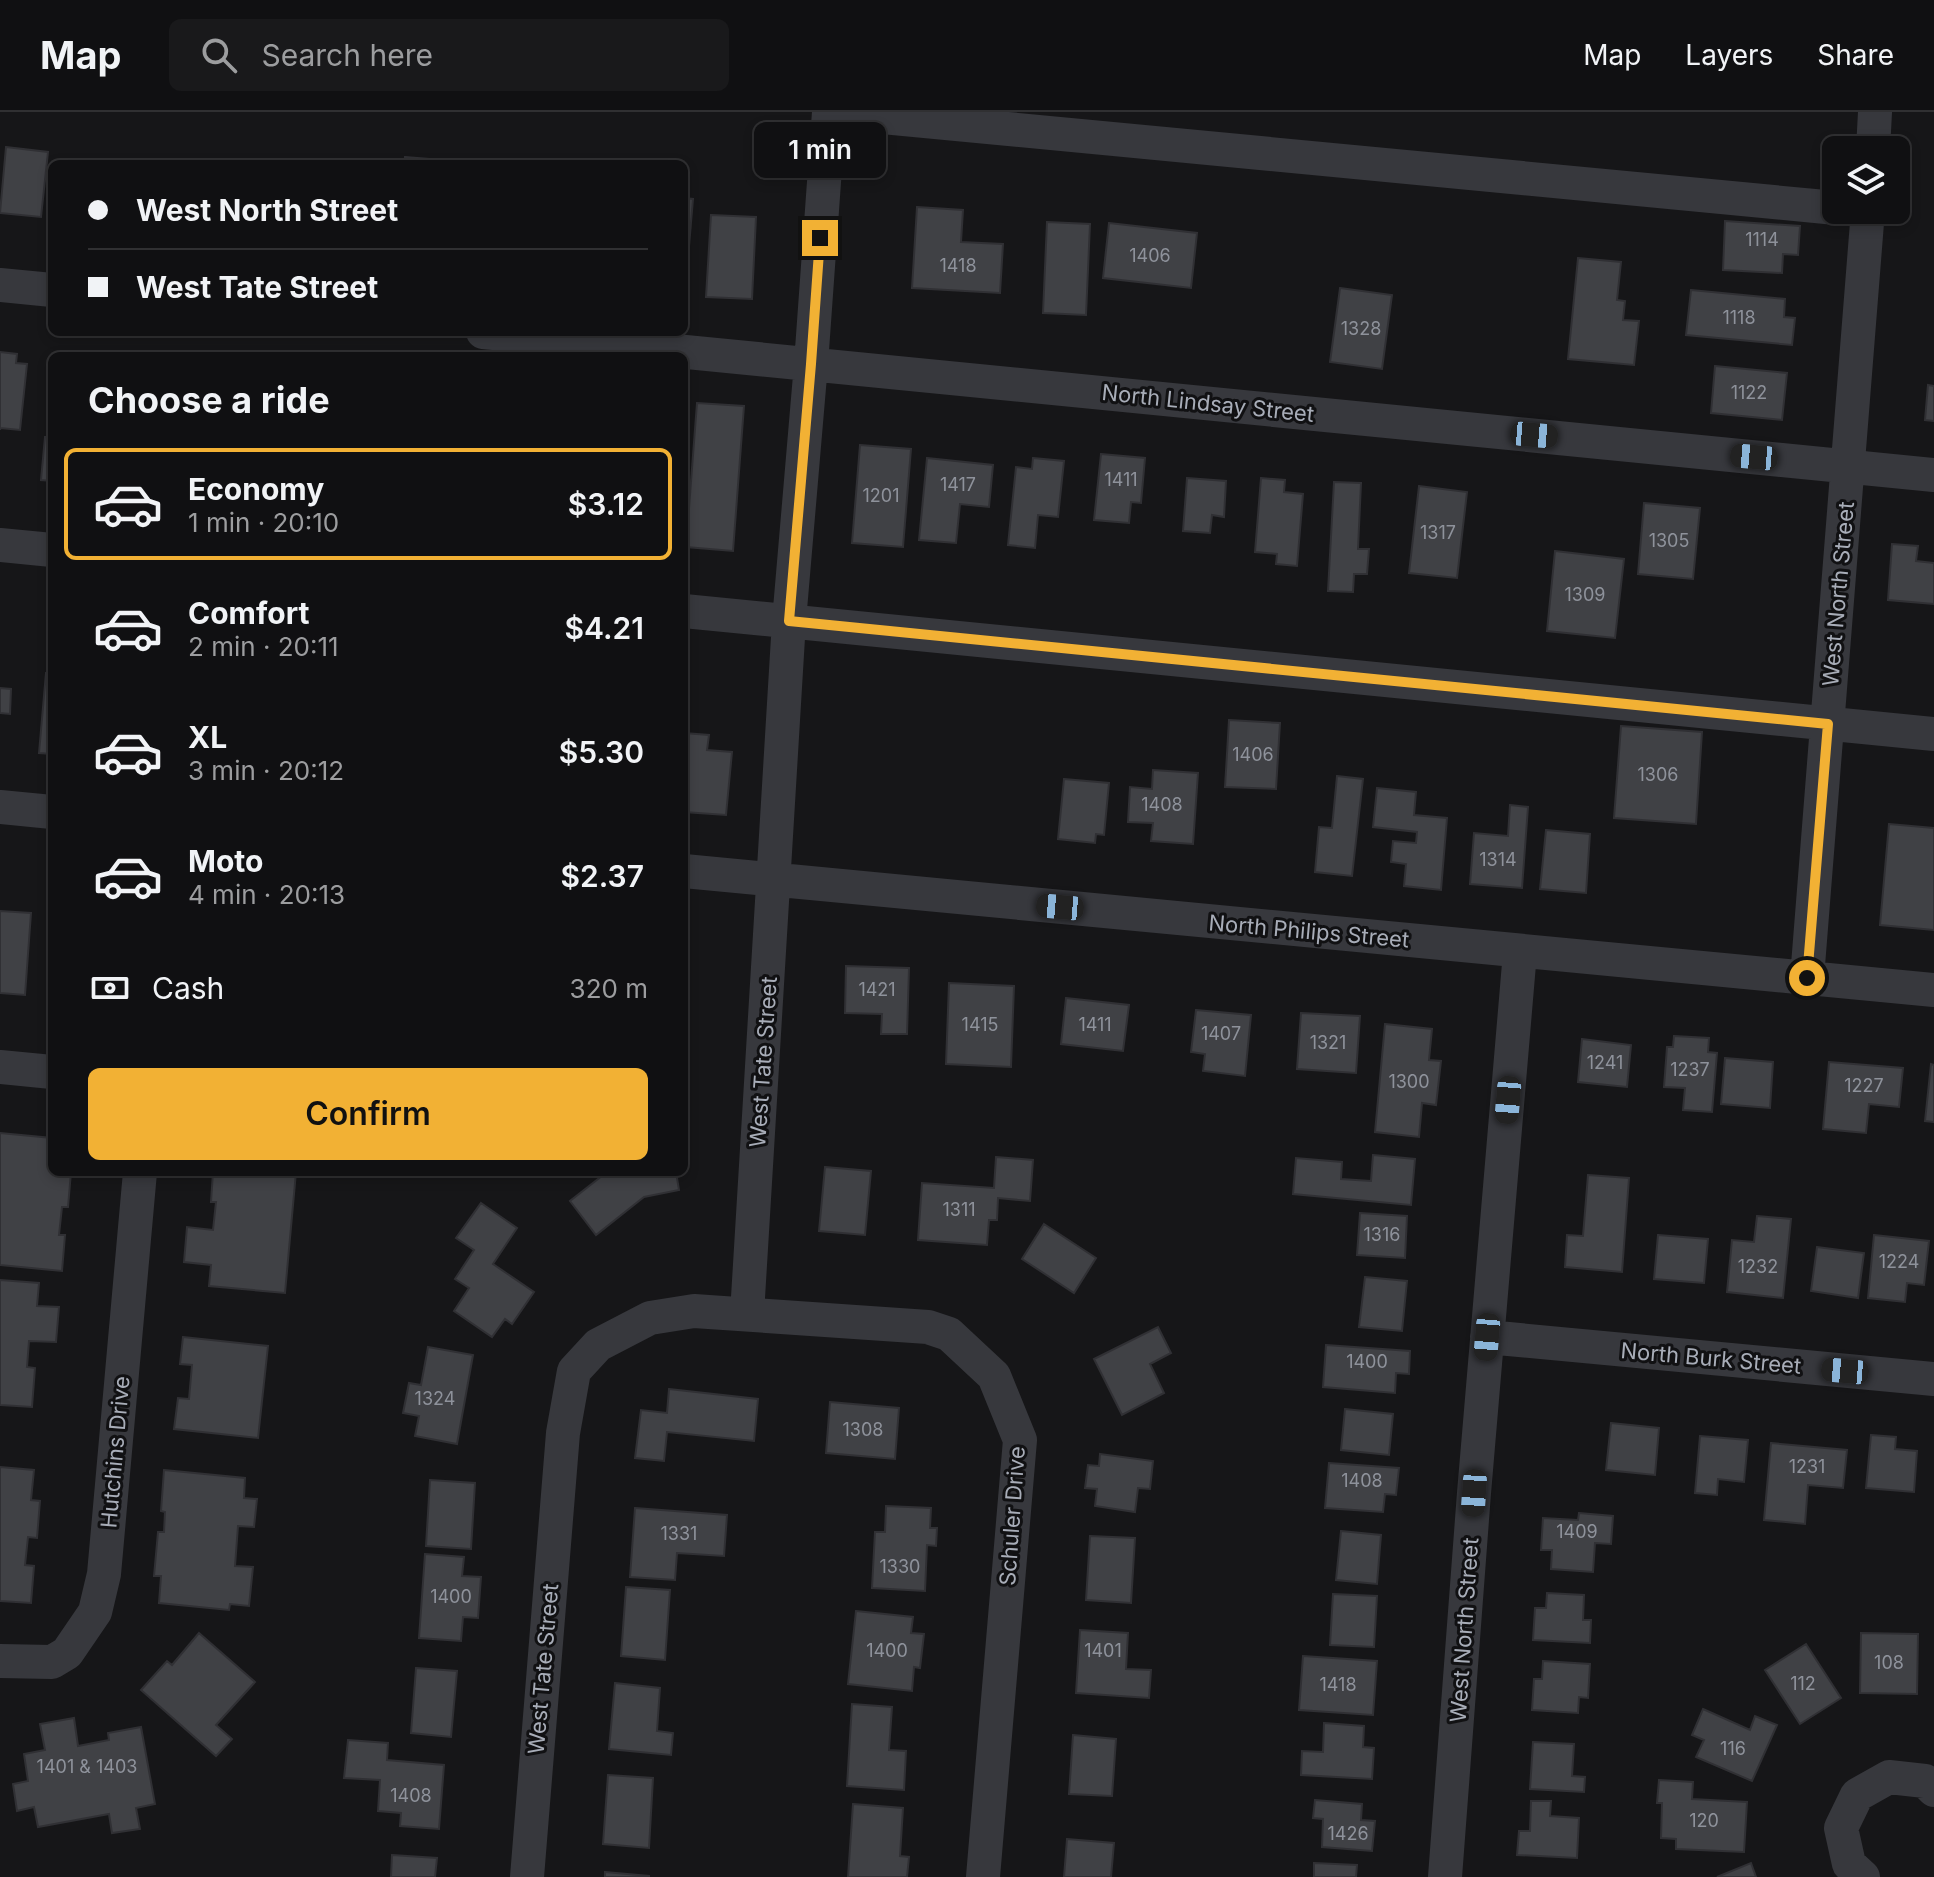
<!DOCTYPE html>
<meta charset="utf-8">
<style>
body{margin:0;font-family:Inter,sans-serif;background:#19191b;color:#f1f3f6;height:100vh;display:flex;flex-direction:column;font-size:30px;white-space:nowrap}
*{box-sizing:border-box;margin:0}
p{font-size:26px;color:#9c9d9f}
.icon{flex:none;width:44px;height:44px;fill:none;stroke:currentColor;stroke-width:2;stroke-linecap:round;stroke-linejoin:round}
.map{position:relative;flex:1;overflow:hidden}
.sheet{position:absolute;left:48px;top:240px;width:640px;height:824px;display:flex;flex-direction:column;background:#101012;border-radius:12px;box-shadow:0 4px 12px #0003,0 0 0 2px #303032}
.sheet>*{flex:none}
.guide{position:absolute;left:48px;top:48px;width:640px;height:176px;border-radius:12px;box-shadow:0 4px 12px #0003,0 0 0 2px #303032;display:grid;align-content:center;height:176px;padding:0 40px;background:#101012}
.buttons{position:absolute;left:1822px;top:24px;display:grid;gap:16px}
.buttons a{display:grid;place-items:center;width:88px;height:88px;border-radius:12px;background:#101012;box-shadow:0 4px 12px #0003,0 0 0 2px #303032;font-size:40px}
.end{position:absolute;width:36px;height:36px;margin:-18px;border:10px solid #f2b134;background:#111;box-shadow:0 0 0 4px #111}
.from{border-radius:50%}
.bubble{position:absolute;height:56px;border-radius:12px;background:#101012;box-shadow:0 4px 12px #0003,0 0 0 2px #303032;font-size:26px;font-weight:600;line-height:56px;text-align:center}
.car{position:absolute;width:24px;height:48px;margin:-24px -12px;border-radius:10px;box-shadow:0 0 6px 2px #0007;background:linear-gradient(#222 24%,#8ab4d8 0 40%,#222 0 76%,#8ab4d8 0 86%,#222 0)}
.guide b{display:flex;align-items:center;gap:28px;height:76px;font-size:30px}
.guide b+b{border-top:2px solid #303032}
.guide i{width:20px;height:20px;background:#f1f3f6}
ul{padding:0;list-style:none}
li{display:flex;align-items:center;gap:24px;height:112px;margin:0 16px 12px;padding:0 24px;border:4px solid transparent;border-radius:12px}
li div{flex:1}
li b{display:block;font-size:30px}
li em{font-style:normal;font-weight:600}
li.on{border-color:#f2b134}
li>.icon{width:72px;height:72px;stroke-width:1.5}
h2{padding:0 40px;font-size:36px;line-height:96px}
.pay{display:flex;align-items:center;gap:20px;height:88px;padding:0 40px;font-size:30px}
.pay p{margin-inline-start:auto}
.primary-button{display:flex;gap:16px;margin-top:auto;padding:16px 40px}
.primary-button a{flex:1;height:92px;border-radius:12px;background:#f2b134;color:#111;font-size:32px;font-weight:600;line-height:92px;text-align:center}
header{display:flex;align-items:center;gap:48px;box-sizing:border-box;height:112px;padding:0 40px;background:#101012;border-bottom:2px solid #303032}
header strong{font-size:38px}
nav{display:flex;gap:44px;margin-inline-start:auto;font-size:28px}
.search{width:560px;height:72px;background:#19191b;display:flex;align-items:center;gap:20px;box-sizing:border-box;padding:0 28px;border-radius:12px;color:#9c9d9f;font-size:30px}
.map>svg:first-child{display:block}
</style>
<header>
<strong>Map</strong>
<div class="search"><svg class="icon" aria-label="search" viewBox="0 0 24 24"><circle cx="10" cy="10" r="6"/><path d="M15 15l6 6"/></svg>Search here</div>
<nav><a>Map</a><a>Layers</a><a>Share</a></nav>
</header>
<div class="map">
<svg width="1934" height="1765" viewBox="0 0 1934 1765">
<rect width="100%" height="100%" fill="#161618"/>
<path fill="#404145" stroke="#303034" stroke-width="2" d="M 6,35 L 48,40 L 41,105 L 0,101 Z
M 405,45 L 453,49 L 453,52 L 404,52 Z
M 684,86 L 693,87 L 687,158 L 684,158 Z
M 917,95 L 963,98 L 961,130 L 1003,132 L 1000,181 L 912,176 Z
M 711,103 L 756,105 L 752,187 L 706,185 Z
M 1725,109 L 1800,114 L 1798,143 L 1783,142 L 1782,161 L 1723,158 Z
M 1047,110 L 1090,112 L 1086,203 L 1043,201 Z
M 1109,111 L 1197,121 L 1191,176 L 1103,166 Z
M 1578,146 L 1621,150 L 1617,188 L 1625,189 L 1623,208 L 1639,209 L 1634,253 L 1568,247 Z
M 1340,176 L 1392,183 L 1382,257 L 1330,250 Z
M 1691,178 L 1785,187 L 1784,205 L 1795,206 L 1792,233 L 1686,223 Z
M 0,240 L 17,242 L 16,251 L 27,252 L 20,318 L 0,316 L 0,318 Z
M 1715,254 L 1787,261 L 1782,308 L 1711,301 Z
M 1928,273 L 1934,274 L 1934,309 L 1925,308 Z
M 697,291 L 744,294 L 733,439 L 686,435 Z
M 45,325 L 52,325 L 52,369 L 41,368 Z
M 860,333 L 911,337 L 903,435 L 852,431 Z
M 1101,342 L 1145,346 L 1141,391 L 1131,390 L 1129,411 L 1094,408 Z
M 927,346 L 993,353 L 989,395 L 960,392 L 956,431 L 919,428 Z
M 1033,346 L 1064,349 L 1058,405 L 1038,403 L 1035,436 L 1008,433 L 1016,355 L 1032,357 Z
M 1187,366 L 1226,369 L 1224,405 L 1212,403 L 1210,421 L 1183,419 Z
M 1261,366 L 1285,368 L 1284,380 L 1303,382 L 1297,454 L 1276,452 L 1277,442 L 1255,440 Z
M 1334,370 L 1361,371 L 1358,437 L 1369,437 L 1367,462 L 1354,462 L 1353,480 L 1328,479 Z
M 1419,374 L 1467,380 L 1457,466 L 1409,461 Z
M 1644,391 L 1700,396 L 1693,467 L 1638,462 Z
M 1892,432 L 1918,434 L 1916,449 L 1934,451 L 1934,492 L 1888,488 Z
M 1555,439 L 1624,447 L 1615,526 L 1547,519 Z
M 46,561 L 52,561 L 52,642 L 39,641 Z
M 0,576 L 11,577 L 10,602 L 0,601 Z
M 1229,608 L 1280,611 L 1276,677 L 1225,675 Z
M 1621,614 L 1702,620 L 1696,712 L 1614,706 Z
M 684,621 L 709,623 L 707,638 L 732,640 L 726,703 L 684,700 Z
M 1153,658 L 1198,661 L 1193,732 L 1151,729 L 1153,711 L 1128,710 L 1130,675 L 1152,677 Z
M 1337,664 L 1363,667 L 1352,764 L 1315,760 L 1319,715 L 1332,716 Z
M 1064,667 L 1109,671 L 1104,723 L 1096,722 L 1095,731 L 1058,727 Z
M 1377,676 L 1416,680 L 1414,703 L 1447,706 L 1441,778 L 1404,774 L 1406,752 L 1391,750 L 1393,729 L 1416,731 L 1417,720 L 1373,715 Z
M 1510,693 L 1528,695 L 1522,776 L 1470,772 L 1474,721 L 1508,724 Z
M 1889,712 L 1934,716 L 1934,818 L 1880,813 Z
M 1546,718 L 1590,722 L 1586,781 L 1540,777 Z
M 0,799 L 31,801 L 25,883 L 0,881 Z
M 846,854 L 909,856 L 907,922 L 881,922 L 882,902 L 845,901 Z
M 949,871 L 1014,874 L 1011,955 L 946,952 Z
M 1066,886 L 1129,893 L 1123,939 L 1061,932 Z
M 1196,898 L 1251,903 L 1245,964 L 1203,959 L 1205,942 L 1191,940 Z
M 1301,901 L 1360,904 L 1356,961 L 1297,957 Z
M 1385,912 L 1432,917 L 1429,948 L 1441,949 L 1436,993 L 1422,991 L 1419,1025 L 1375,1020 Z
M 1674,924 L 1709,926 L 1708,940 L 1717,941 L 1712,1000 L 1683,998 L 1685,976 L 1664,975 L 1667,935 L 1673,935 Z
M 1582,927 L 1631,933 L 1627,975 L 1578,970 Z
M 1725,946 L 1773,950 L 1770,996 L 1721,992 Z
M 1829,950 L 1903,956 L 1899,995 L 1869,992 L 1866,1021 L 1823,1017 Z
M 1931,952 L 1934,953 L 1934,1010 L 1925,1009 Z
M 0,1021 L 52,1026 L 52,1060 L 71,1060 L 68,1095 L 62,1095 L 59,1123 L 65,1123 L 62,1159 L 0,1153 Z
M 1373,1043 L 1415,1047 L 1411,1093 L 1293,1082 L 1296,1046 L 1342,1050 L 1341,1067 L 1371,1069 Z
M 996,1045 L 1033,1048 L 1030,1089 L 998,1086 L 997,1108 L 989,1108 L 987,1133 L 918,1128 L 922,1071 L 994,1076 Z
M 825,1055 L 871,1059 L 865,1123 L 819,1119 Z
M 213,1060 L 296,1060 L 285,1181 L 209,1174 L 211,1153 L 184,1150 L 187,1115 L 213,1118 L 216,1090 L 211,1090 Z
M 607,1060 L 676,1060 L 679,1078 L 644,1085 L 596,1123 L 570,1089 Z
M 1588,1063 L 1629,1066 L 1622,1160 L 1565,1155 L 1567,1123 L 1583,1124 Z
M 481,1091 L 517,1116 L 493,1152 L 534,1180 L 512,1212 L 505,1207 L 492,1225 L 454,1199 L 469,1176 L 455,1167 L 474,1138 L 456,1126 Z
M 1360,1101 L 1407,1104 L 1405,1146 L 1357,1143 Z
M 1757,1104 L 1791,1107 L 1783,1186 L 1727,1180 L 1732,1128 L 1754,1130 Z
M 1044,1112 L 1096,1146 L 1074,1181 L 1022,1147 Z
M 1658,1123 L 1708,1127 L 1704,1171 L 1654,1167 Z
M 1874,1123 L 1929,1129 L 1924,1173 L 1907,1171 L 1905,1190 L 1868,1186 Z
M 1817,1135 L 1864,1141 L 1858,1186 L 1811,1179 Z
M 1365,1165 L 1407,1169 L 1402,1219 L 1359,1215 Z
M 0,1168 L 39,1171 L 37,1194 L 59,1195 L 56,1230 L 29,1229 L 27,1255 L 35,1256 L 32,1295 L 0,1293 Z
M 1158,1215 L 1171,1241 L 1150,1252 L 1164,1281 L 1122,1303 L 1094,1247 Z
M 183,1225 L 268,1234 L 258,1326 L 174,1317 L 178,1286 L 189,1287 L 192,1253 L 180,1252 Z
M 1326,1233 L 1410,1239 L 1409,1262 L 1396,1261 L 1395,1281 L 1323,1275 Z
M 428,1235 L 473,1243 L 457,1332 L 415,1324 L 419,1304 L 403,1301 L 409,1271 L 421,1273 Z
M 669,1277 L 758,1287 L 754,1329 L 667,1320 L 664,1349 L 635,1346 L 641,1298 L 667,1301 Z
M 830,1290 L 899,1296 L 895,1347 L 826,1341 Z
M 1345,1297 L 1393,1302 L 1389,1343 L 1341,1338 Z
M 1611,1311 L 1659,1316 L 1655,1363 L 1606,1358 Z
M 1871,1323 L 1896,1325 L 1895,1337 L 1917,1339 L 1914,1380 L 1866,1376 Z
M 1700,1324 L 1748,1328 L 1744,1370 L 1718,1367 L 1717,1383 L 1695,1381 Z
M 1771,1331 L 1847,1338 L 1843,1376 L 1808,1373 L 1805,1412 L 1764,1408 Z
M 1100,1342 L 1153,1349 L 1150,1377 L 1138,1376 L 1135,1400 L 1095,1394 L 1097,1377 L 1085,1376 L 1088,1353 L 1099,1354 Z
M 1329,1351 L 1399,1356 L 1396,1383 L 1385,1382 L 1383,1400 L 1325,1396 Z
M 0,1355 L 34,1358 L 31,1388 L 40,1389 L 37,1426 L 28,1425 L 25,1453 L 34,1454 L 31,1491 L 0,1489 Z
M 164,1358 L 245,1366 L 244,1386 L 257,1387 L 254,1415 L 238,1414 L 235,1454 L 253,1455 L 249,1494 L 230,1492 L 229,1498 L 159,1491 L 161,1464 L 154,1464 L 158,1420 L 164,1420 L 165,1400 L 161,1399 Z
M 430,1368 L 475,1371 L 471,1437 L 426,1434 Z
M 886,1394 L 931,1396 L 930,1416 L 937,1416 L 936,1434 L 927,1433 L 925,1479 L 872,1476 L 875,1420 L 885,1420 Z
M 635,1396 L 727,1403 L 724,1444 L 677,1441 L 675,1468 L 630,1465 Z
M 1579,1401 L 1613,1404 L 1611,1432 L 1595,1431 L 1593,1460 L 1551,1457 L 1552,1438 L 1541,1438 L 1543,1406 L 1578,1408 Z
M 1341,1419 L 1381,1423 L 1377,1472 L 1336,1468 Z
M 1090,1424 L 1135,1426 L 1131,1491 L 1086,1488 Z
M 425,1442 L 464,1445 L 462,1464 L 481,1465 L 478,1506 L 463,1505 L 461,1529 L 419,1526 Z
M 626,1475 L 670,1478 L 665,1548 L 621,1544 Z
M 1547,1481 L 1584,1483 L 1583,1508 L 1591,1508 L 1590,1531 L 1533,1528 L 1535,1496 L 1546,1496 Z
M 1333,1482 L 1377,1484 L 1374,1535 L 1330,1533 Z
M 856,1499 L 913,1505 L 911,1521 L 924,1522 L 920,1556 L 914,1555 L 912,1579 L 848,1572 Z
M 1080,1518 L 1128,1521 L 1126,1557 L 1151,1558 L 1149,1586 L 1076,1581 Z
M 199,1521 L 255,1570 L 216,1613 L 232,1627 L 216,1644 L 141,1578 L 167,1549 L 172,1553 Z
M 1861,1521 L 1918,1522 L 1917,1582 L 1860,1581 Z
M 1806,1532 L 1841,1586 L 1800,1612 L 1765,1558 Z
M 1303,1544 L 1377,1549 L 1373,1603 L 1299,1598 Z
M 1543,1549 L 1590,1552 L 1588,1586 L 1579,1585 L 1578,1601 L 1532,1598 L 1534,1567 L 1542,1567 Z
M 416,1556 L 457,1559 L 451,1625 L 411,1621 Z
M 615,1571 L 660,1576 L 657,1619 L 673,1621 L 671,1643 L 609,1637 Z
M 852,1592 L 892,1595 L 889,1638 L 906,1639 L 904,1678 L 847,1674 Z
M 1703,1597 L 1750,1618 L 1755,1604 L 1777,1613 L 1752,1669 L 1696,1645 L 1704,1628 L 1692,1623 Z
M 74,1606 L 78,1634 L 109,1628 L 108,1621 L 141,1615 L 155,1692 L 136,1696 L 140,1717 L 112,1721 L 109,1702 L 38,1715 L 34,1695 L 17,1699 L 13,1672 L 28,1669 L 24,1642 L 45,1638 L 40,1612 Z
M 1324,1611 L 1364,1614 L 1363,1635 L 1374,1636 L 1372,1667 L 1301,1663 L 1302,1639 L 1323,1640 Z
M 1073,1623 L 1116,1627 L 1112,1684 L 1069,1682 Z
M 348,1628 L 388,1631 L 387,1648 L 444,1653 L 439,1717 L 400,1714 L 401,1701 L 378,1699 L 380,1668 L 344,1666 Z
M 1533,1630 L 1574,1632 L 1572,1664 L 1585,1665 L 1584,1680 L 1530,1677 Z
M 608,1663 L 653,1666 L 649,1736 L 603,1732 Z
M 1659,1668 L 1693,1670 L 1692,1687 L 1747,1690 L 1744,1740 L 1676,1737 L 1676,1727 L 1661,1726 L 1662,1691 L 1657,1691 Z
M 1315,1688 L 1362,1692 L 1361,1708 L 1375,1709 L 1372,1739 L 1322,1735 L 1323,1707 L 1313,1706 Z
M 1531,1689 L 1551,1689 L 1550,1704 L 1579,1706 L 1577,1746 L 1517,1743 L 1519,1719 L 1530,1719 Z
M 853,1692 L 903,1696 L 900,1744 L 909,1745 L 907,1765 L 848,1765 Z
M 1067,1727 L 1114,1731 L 1111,1765 L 1064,1765 Z
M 392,1743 L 437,1746 L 435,1765 L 391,1765 Z
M 1314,1751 L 1357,1753 L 1356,1765 L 1314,1765 Z
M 1751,1751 L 1756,1765 L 1717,1765 Z
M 605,1760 L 649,1764 L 649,1765 L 605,1765 Z"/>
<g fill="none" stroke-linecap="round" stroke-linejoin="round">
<path stroke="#37383d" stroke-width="34" d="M 830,0 L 1836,96
M 1873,38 L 1875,0
M 0,173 L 52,178
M 483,220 L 1934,363
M 0,433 L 52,438
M 684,499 L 1934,622
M 0,695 L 52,700
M 684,759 L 1934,878
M 1807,866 L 1868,98
M 0,955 L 52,960
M 747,1202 L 789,509 L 811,252 L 829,0
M 1487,1225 L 1934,1267
M 0,1549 L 52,1550 L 67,1541 L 95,1500 L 104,1462 L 140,1060
M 527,1765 L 563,1321 L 574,1259 L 598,1233 L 650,1206 L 694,1199 L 928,1215 L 949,1222 L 994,1264 L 1020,1328 L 983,1765
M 1445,1765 L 1474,1381 L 1520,840
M 1863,1765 L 1849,1752 L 1841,1716 L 1857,1683 L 1889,1665 L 1925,1669 L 1934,1678"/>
</g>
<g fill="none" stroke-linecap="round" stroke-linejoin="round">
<path stroke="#f2b134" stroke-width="10" d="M 820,126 L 811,252 L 789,509 L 1828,612 L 1807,866"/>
</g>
<g text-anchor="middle" stroke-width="6" stroke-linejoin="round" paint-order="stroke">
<g font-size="18" fill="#8e929b">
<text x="1762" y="134">1114</text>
<text x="1150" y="150">1406</text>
<text x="958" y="160">1418</text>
<text x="1739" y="212">1118</text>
<text x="1361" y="223">1328</text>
<text x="1749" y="287">1122</text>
<text x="1121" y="374">1411</text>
<text x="958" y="379">1417</text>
<text x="881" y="390">1201</text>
<text x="1438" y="427">1317</text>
<text x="1669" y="435">1305</text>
<text x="1585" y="489">1309</text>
<text x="1253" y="649">1406</text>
<text x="1658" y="669">1306</text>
<text x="1162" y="699">1408</text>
<text x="1498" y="754">1314</text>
<text x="877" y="884">1421</text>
<text x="980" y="919">1415</text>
<text x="1095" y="919">1411</text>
<text x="1221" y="928">1407</text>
<text x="1328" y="937">1321</text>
<text x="1605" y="957">1241</text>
<text x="1690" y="964">1237</text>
<text x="1409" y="976">1300</text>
<text x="1864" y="980">1227</text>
<text x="959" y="1104">1311</text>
<text x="1382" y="1129">1316</text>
<text x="1899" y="1156">1224</text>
<text x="1758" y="1161">1232</text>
<text x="1367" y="1256">1400</text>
<text x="435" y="1293">1324</text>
<text x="863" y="1324">1308</text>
<text x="1807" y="1361">1231</text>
<text x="1362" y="1375">1408</text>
<text x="1577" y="1426">1409</text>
<text x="679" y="1428">1331</text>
<text x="900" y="1461">1330</text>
<text x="451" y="1491">1400</text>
<text x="887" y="1545">1400</text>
<text x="1103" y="1545">1401</text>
<text x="1889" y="1557">108</text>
<text x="1803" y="1578">112</text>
<text x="1338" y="1579">1418</text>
<text x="1733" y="1643">116</text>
<text x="87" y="1661">1401 &amp; 1403</text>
<text x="411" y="1690">1408</text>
<text x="1704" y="1715">120</text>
<text x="1348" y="1728">1426</text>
</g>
<g font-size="22" fill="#a8adb8" stroke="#111113">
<text transform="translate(1208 291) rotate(6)" y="8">North Lindsay Street</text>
<text transform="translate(1838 482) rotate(-85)" y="8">West North Street</text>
<text transform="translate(1309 819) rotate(5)" y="8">North Philips Street</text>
<text transform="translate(763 950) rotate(-86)" y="8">West Tate Street</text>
<text transform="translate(1711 1246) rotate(5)" y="8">North Burk Street</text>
<text transform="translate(115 1340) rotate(-85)" y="8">Hutchins Drive</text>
<text transform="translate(1012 1404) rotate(-86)" y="8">Schuler Drive</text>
<text transform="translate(1464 1518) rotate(-86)" y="8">West North Street</text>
<text transform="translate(543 1557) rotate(-85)" y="8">West Tate Street</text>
</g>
</g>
</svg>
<div class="buttons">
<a><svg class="icon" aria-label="layers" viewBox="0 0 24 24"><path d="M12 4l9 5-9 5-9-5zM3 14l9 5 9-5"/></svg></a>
</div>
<i class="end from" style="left:1807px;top:866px"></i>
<i class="end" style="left:820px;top:126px"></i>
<div class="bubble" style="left:754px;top:10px;width:132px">1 min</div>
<i class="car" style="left:1534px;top:323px;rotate:95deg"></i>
<i class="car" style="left:1754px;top:345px;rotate:275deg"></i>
<i class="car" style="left:1060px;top:795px;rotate:275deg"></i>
<i class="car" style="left:1508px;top:988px;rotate:185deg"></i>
<i class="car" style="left:1487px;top:1225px;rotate:185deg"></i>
<i class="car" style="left:1845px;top:1259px;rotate:275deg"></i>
<i class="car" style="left:1474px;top:1381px;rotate:184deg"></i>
<div class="guide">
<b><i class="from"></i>West North Street</b>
<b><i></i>West Tate Street</b>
</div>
<section class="sheet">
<h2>Choose a ride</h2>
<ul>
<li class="on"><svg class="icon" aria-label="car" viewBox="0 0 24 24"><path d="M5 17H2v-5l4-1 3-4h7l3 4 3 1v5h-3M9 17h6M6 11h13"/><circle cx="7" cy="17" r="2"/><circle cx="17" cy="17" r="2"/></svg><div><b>Economy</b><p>1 min · 20:10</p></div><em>$3.12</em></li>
<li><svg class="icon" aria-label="car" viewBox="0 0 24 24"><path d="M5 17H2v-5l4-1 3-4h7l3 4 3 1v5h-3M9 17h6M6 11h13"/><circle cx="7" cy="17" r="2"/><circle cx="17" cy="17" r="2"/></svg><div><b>Comfort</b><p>2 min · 20:11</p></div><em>$4.21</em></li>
<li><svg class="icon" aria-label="car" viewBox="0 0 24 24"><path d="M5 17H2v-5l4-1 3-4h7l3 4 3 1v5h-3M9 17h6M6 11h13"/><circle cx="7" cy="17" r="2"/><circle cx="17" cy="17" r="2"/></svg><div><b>XL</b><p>3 min · 20:12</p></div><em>$5.30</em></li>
<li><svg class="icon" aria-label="car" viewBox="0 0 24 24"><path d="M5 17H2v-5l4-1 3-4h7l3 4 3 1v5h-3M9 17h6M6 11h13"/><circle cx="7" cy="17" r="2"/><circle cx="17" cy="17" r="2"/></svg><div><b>Moto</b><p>4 min · 20:13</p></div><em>$2.37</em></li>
</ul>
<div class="pay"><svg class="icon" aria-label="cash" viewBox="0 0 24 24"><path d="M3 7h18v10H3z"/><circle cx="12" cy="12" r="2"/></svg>Cash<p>320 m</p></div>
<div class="primary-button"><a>Confirm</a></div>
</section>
</div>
